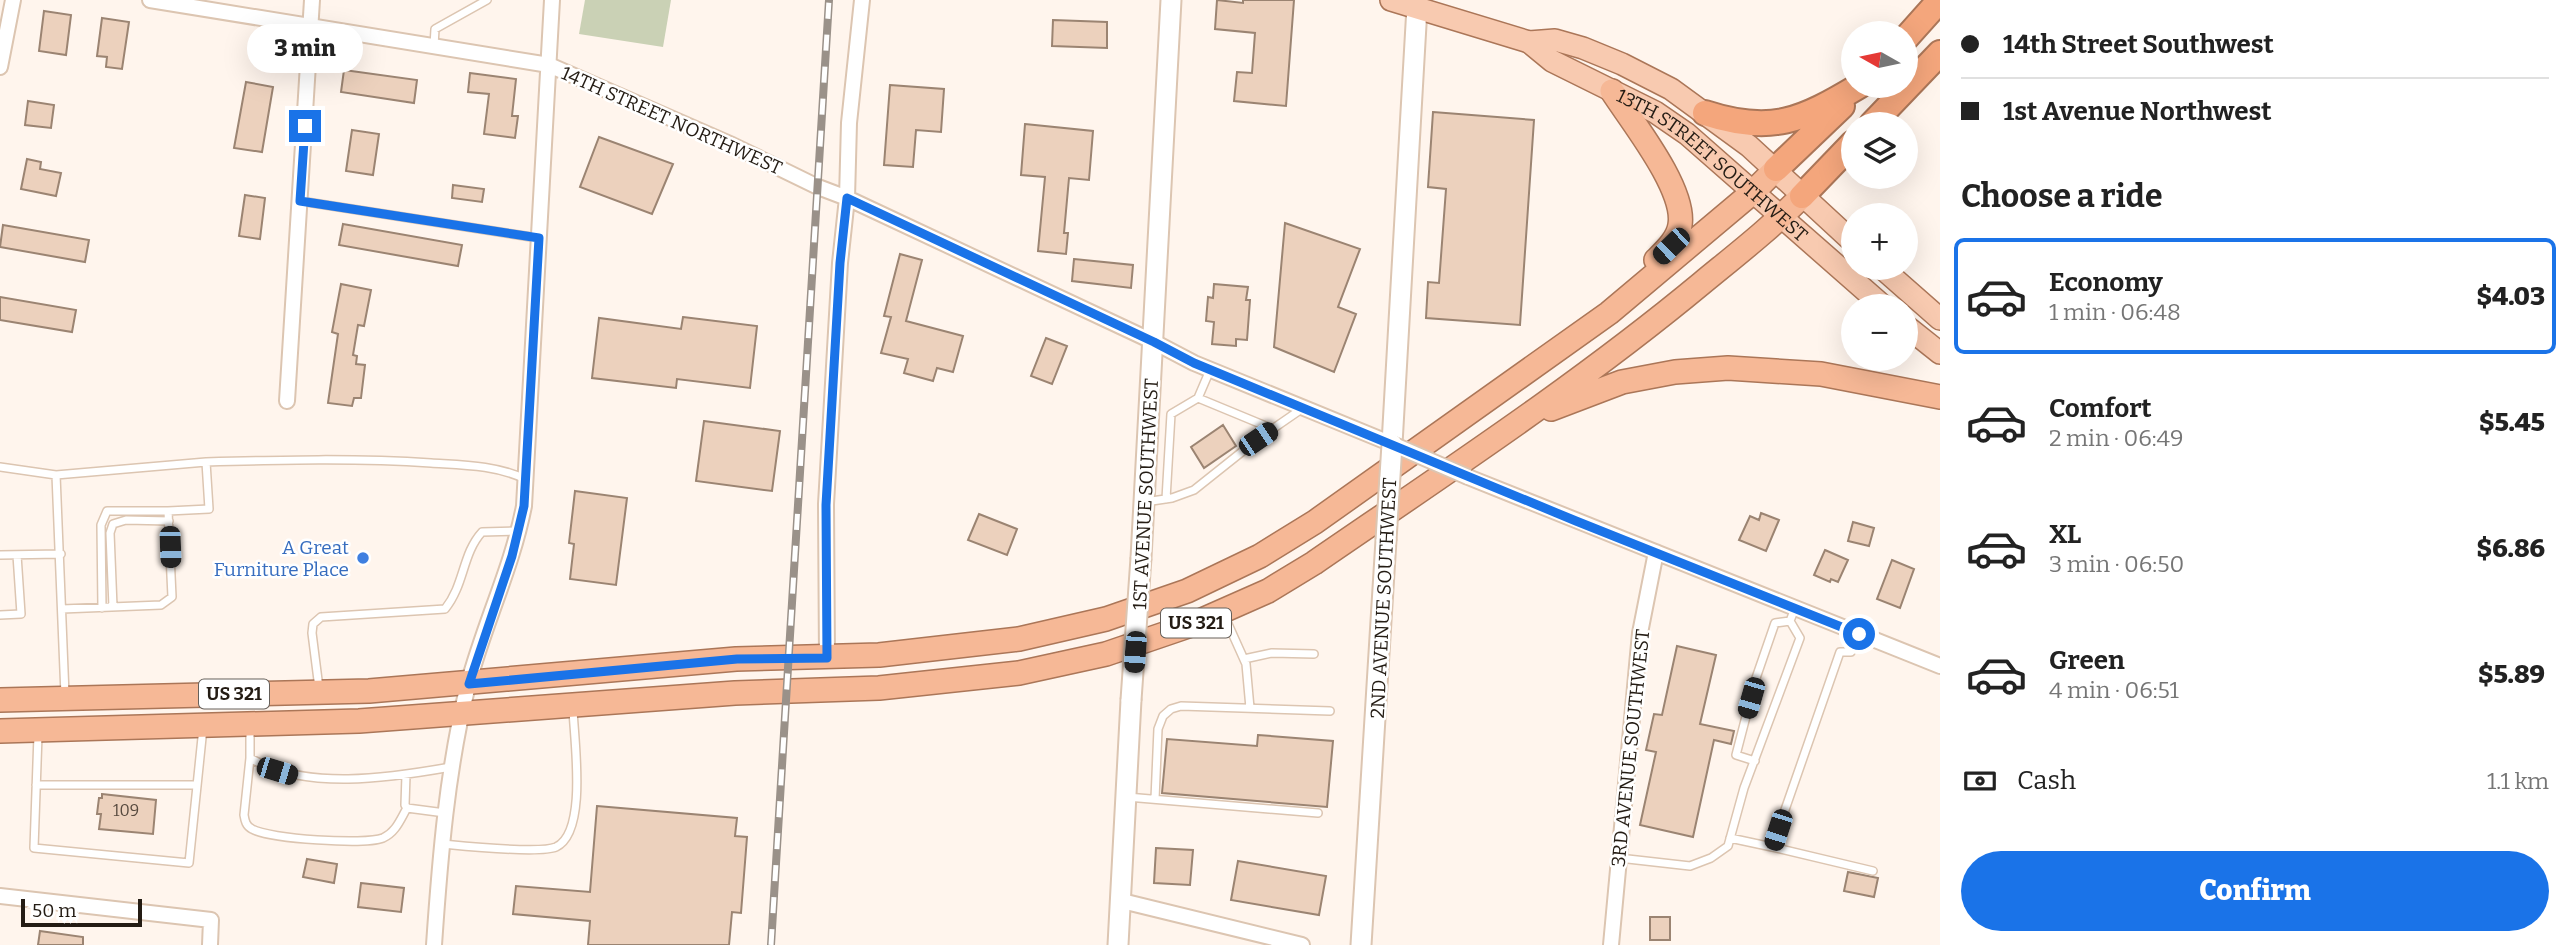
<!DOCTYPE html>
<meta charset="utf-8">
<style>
body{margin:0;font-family:Bitter,serif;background:#f2f2f2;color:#222;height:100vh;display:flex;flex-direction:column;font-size:26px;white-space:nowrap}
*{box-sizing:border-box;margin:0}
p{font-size:23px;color:#767676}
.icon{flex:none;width:38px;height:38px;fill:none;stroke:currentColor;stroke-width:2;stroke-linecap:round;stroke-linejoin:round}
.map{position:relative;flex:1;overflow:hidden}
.details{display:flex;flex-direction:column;background:#fff;width:630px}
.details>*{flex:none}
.top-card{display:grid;align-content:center;height:154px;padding:0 21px;background:#fff}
.needle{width:46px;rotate:279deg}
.controls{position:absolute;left:1841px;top:21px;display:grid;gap:14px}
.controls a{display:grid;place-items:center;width:77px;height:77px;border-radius:50%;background:#fff;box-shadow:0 7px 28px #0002;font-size:35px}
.scale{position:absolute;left:21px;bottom:18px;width:121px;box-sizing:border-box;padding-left:7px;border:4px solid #241c14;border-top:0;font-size:19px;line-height:24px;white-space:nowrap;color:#241c14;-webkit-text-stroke:5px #fff;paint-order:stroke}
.end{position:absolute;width:32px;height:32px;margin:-16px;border:9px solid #1a73e8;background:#fff;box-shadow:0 0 0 4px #fff}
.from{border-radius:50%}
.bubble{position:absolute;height:49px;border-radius:24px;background:#fff;box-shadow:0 7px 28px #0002;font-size:23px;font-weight:800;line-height:49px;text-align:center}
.car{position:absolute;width:21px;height:42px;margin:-21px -10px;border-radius:9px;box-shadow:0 0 5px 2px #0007;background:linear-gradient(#222 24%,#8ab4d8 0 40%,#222 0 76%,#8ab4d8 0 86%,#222 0)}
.top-card b{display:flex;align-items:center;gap:24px;height:66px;font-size:26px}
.top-card b+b{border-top:2px solid #e0e0e0}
.top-card i{width:18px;height:18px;background:#222}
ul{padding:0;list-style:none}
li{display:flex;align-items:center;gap:21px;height:116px;margin:0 14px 10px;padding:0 7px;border:4px solid transparent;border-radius:10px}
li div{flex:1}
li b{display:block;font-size:26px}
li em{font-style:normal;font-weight:800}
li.current{border-color:#1a73e8}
li>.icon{width:63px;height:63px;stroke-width:1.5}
h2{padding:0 21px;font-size:32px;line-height:84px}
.pay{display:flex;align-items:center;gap:18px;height:77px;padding:0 21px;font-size:26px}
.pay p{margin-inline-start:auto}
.cta{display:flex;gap:14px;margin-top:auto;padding:14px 21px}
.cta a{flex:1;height:80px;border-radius:42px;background:#1a73e8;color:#fff;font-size:28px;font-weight:800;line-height:80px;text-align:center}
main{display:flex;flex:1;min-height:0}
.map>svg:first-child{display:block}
</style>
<main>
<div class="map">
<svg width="1940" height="945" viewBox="0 0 1940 945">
<rect width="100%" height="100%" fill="#fff5ed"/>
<path fill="#cad1b5" d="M 585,0 L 671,0 L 663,47 L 579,34 Z"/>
<path fill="#ecd1bd" stroke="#9b8472" stroke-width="2" d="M 1217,0 L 1243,3 L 1243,0 L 1294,0 L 1286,106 L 1234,101 L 1237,72 L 1252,73 L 1255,33 L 1215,29 Z
M 44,11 L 71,15 L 66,55 L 39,51 Z
M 102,18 L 129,22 L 122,69 L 106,67 L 107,57 L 97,56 Z
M 1053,20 L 1107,22 L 1107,48 L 1052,46 Z
M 344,70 L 417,80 L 414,103 L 341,92 Z
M 470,73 L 516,79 L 512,116 L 518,116 L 515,138 L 484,134 L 489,94 L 468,92 Z
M 246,82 L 273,87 L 262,152 L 234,148 Z
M 890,85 L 944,89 L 941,132 L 916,130 L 913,167 L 884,165 Z
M 28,101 L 54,105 L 51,128 L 25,125 Z
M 1433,112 L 1534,120 L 1520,325 L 1426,318 L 1428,282 L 1439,283 L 1446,189 L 1428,187 Z
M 1025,124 L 1093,131 L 1089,180 L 1069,178 L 1064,233 L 1068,233 L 1066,254 L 1038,251 L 1045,177 L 1021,175 Z
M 352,130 L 379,134 L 373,175 L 346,171 Z
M 599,137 L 673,164 L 652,214 L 580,187 Z
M 27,159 L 41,162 L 40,169 L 61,173 L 56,196 L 21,189 Z
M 453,185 L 484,189 L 482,202 L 452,198 Z
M 245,195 L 265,198 L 260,239 L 239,236 Z
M 1285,223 L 1360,249 L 1338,307 L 1356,314 L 1334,372 L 1274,347 Z
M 343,224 L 462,245 L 458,266 L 339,245 Z
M 3,225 L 89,240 L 85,262 L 0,247 Z
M 900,254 L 922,260 L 906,321 L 963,336 L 953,372 L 937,368 L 933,381 L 904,373 L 908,359 L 881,353 L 891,317 L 884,316 Z
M 1074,259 L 1133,265 L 1131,288 L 1072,281 Z
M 341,284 L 371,290 L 364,326 L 358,325 L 353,355 L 357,356 L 356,364 L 365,365 L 361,398 L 354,398 L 352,406 L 328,403 L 338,334 L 332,332 Z
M 1214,284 L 1248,287 L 1246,300 L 1250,300 L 1247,340 L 1236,339 L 1236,346 L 1212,344 L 1214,322 L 1206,321 L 1208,297 L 1213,298 Z
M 0,297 L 76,310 L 72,332 L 0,320 Z
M 683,317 L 757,326 L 750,388 L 677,379 L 676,388 L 592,378 L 599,318 L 681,329 Z
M 1046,338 L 1067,346 L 1052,384 L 1031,376 Z
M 704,421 L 780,431 L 772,491 L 696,481 Z
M 1223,425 L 1236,446 L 1204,468 L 1191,447 Z
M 575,491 L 627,498 L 616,585 L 570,579 L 574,544 L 569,543 Z
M 1761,513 L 1779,520 L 1766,551 L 1739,540 L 1750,516 L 1759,520 Z
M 979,514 L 1017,529 L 1007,555 L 968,540 Z
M 1853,522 L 1874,528 L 1869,546 L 1848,541 Z
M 1825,550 L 1848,560 L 1838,582 L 1831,579 L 1830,582 L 1814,575 Z
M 1892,560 L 1914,569 L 1900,608 L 1877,599 Z
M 1677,646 L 1716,655 L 1700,724 L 1734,731 L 1731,744 L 1714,740 L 1693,837 L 1640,825 L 1656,752 L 1646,750 L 1654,714 L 1662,715 Z
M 1258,735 L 1333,741 L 1327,807 L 1162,793 L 1167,739 L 1257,746 Z
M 102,794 L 156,800 L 153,834 L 99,829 L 101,814 L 97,814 L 99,798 L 102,798 Z
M 597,806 L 737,818 L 735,836 L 747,837 L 741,913 L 732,912 L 729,945 L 588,945 L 590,921 L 513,914 L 516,886 L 590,892 Z
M 1156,848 L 1193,850 L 1190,885 L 1154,883 Z
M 307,859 L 337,864 L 334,883 L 303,877 Z
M 1238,861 L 1326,876 L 1319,915 L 1231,900 Z
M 1848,872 L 1878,878 L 1874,897 L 1844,891 Z
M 361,883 L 404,888 L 401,912 L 358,907 Z
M 1650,917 L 1670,917 L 1670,940 L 1650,940 Z
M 40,931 L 83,937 L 83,945 L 38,945 Z"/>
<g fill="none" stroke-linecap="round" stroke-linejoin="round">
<defs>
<path id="service" d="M 434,46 L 435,29 L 487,0
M 300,201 L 538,238
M 1198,398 L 1210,370
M 206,462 C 281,460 356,458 431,463 C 462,465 496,465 525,479
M 0,467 L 56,475
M 1166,499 L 1171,414 L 1198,398 L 1273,429
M 1145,502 L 1172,498 L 1194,490 L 1258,439 L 1303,408
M 0,555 L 61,554
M 113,607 L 110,533 L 113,524 L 126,520 L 169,521
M 62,609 L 161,605 L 172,597 L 168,511 L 107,511 L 101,525 L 102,608
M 0,615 L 21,614 L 17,555
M 1224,615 L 1246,664 L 1250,708
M 1244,659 L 1272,653 L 1314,654
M 319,688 L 312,633 L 313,624 L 321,617 L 445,609 C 465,584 462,554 482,532 L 519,531
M 65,695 L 56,475 L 206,462 L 209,509 L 168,511
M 250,726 L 250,758 C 306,791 389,778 451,767
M 38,735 L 34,848 L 189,863 L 203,728
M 250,758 L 244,815 C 245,821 246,826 252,829 C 269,839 365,845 383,838 C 396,832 400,820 407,808
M 1755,761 L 1736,755 L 1756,678 L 1775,623 L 1790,621
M 406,775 L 405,805 L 407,808 L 445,813
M 36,785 L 197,785
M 1127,797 L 1318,813
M 1155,799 L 1158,729 L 1163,716 L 1171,709 L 1181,706 L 1330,711
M 1730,838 L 1772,847 L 1840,652 L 1851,652 L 1859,634
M 443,844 C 464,846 540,854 556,847 C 588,832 574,740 573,709
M 1772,847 L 1873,871
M 1619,858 L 1690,866 L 1711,858 L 1728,846 L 1744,788 L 1800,638 L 1790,621 L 1795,608"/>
<path id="minor" d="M 150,0 L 549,65 L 732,145 L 818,187 L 847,198 L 1154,342 L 1194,363 L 1392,444
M 0,67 L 13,0
M 287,401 L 312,0
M 1468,477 L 1940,666
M 827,658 L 826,504 L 840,263 L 847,198 L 849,123 L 862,0
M 0,896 L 211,920 L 210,945
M 1122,901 L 1302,945
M 434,945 C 440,858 447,770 468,685 C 484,624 512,568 524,506 L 552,0
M 1611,945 L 1640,633 L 1656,552"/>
<path id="secondary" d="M 1392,444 L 1417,7
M 1141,558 L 1171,0
M 1118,945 L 1131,700
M 1361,945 L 1386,540"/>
<g id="primary">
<path d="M 1391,0 L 1529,42 L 1555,40 L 1583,48 L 1622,64 L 1671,89 L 1749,146 L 1853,242"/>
<path id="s1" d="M 1529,42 L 1552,61 L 1655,112 L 1687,134 L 1883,306"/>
<path d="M 1882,268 L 1940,319"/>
<path d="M 1906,326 L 1940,353"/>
</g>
<path id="trunk" d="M 1612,91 C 1632,122 1686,189 1680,225 C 1678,239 1666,250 1656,260
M 1551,409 L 1622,382 L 1675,372 L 1728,368 L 1821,374 L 1940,397
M 0,700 L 369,691 L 736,659 L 879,655 L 1019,639 L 1106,619 L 1187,591 L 1260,556 L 1315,522 L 1609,313 L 1753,192 L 1776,169
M 0,731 L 359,721 L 735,693 L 879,688 L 1019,673 L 1106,654 L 1191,625 L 1268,591 L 1314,563 C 1445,473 1579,385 1702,283 C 1736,255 1771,228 1802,196"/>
<path id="motorway" d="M 1906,38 L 1940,0
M 1705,113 C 1772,135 1802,120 1859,86
M 1872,124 L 1940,53
M 1776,169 L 1842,106
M 1802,196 L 1853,143"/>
</defs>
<use href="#service" stroke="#dcc5b1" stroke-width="10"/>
<use href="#minor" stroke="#dcc5b1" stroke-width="18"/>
<use href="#secondary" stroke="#dcc5b1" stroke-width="23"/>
<use href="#primary" stroke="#ab7658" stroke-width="24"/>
<use href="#trunk" stroke="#ab7658" stroke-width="26"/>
<use href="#motorway" stroke="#ab7658" stroke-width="28"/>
<use href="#service" stroke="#fff" stroke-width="7"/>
<use href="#minor" stroke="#fff" stroke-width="14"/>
<use href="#secondary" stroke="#fff" stroke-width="19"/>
<use href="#primary" stroke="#f8cab0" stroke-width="21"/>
<use href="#trunk" stroke="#f6b896" stroke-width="23"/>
<use href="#motorway" stroke="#f4a67c" stroke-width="24"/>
<defs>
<path id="rail" d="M 771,945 L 829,0"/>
</defs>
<use href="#rail" stroke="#9a9189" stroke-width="8"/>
<use href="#rail" stroke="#fff" stroke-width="5" stroke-dasharray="16" stroke-linecap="butt"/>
<defs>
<path id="minor-bridge" d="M 1392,444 L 1468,477"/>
<path id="secondary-bridge" d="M 1386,540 L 1392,444
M 1131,700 L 1141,558"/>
</defs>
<use href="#minor-bridge" stroke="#dcc5b1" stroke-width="18" stroke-linecap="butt"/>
<use href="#secondary-bridge" stroke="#dcc5b1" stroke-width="23" stroke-linecap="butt"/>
<use href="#minor-bridge" stroke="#fff" stroke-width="14"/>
<use href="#secondary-bridge" stroke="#fff" stroke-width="19"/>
</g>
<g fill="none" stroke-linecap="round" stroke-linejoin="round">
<path stroke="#1a73e8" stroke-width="9" d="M 305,126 L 300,201 L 539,238 L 524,506 L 512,556 L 469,684 L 737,659 L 827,658 L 826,505 L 840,263 L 847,198 L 1154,342 L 1194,363 L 1576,521 L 1859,634"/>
</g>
<circle fill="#3f7fe0" stroke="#fff" stroke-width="2.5" cx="363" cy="558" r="7"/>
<g text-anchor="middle" stroke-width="5" stroke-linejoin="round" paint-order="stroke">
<g font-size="16" fill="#56493e">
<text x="126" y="816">109</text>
</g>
<g fill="#fff" stroke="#66605a" stroke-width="2">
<rect x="1161" y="608.5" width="70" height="29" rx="5"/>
<rect x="199" y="679.5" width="70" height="29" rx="5"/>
</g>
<g font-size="18" font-weight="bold" fill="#241c14">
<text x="1196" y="629">US 321</text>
<text x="234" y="700">US 321</text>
</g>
<g font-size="19" fill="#241c14" stroke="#fff">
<text transform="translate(672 120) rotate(24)" y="7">14TH STREET NORTHWEST</text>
<text dy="7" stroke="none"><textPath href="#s1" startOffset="222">13TH STREET SOUTHWEST</textPath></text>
<text transform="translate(1145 494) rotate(-87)" y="7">1ST AVENUE SOUTHWEST</text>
<text transform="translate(1383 598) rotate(-87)" y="7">2ND AVENUE SOUTHWEST</text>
<text transform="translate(1630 748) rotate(-84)" y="7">3RD AVENUE SOUTHWEST</text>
</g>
<g font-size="19" fill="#366cbe" stroke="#fff" text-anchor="end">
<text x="349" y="554">A Great<tspan x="349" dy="22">Furniture Place</tspan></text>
</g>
</g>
</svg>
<div class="controls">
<a><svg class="needle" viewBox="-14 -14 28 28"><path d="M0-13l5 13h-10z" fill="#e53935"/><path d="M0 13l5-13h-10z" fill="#767676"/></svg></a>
<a><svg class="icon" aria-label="layers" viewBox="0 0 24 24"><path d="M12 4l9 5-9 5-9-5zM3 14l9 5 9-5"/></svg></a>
<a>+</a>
<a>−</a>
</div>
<div class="scale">50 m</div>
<i class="end from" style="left:1859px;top:634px"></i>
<i class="end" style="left:305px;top:126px"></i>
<div class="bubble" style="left:247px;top:24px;width:116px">3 min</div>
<i class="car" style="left:1671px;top:246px;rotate:226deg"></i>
<i class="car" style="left:1258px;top:439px;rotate:56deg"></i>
<i class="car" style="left:170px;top:547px;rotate:178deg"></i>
<i class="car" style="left:1135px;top:652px;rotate:184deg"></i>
<i class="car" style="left:1751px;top:698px;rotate:196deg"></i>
<i class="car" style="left:277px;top:771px;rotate:107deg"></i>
<i class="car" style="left:1778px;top:830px;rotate:198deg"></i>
</div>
<section class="details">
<div class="top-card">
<b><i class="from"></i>14th Street Southwest</b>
<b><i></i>1st Avenue Northwest</b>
</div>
<h2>Choose a ride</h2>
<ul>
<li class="current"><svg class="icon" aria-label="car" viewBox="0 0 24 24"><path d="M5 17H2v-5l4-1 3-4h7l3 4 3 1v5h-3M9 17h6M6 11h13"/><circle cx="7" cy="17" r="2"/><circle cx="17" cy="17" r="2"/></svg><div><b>Economy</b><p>1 min · 06:48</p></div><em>$4.03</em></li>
<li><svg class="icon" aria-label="car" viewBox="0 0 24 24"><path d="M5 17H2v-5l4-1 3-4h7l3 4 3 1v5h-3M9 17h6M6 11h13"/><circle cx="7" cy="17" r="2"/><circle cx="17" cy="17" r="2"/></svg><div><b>Comfort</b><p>2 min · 06:49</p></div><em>$5.45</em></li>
<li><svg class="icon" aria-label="car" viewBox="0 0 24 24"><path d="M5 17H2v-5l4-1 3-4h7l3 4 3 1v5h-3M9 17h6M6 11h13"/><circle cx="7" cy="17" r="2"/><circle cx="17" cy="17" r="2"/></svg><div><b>XL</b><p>3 min · 06:50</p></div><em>$6.86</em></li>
<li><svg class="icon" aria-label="car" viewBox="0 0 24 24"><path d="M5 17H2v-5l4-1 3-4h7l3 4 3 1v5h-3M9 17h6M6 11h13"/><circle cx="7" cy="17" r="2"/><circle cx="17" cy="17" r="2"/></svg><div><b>Green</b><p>4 min · 06:51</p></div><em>$5.89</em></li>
</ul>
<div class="pay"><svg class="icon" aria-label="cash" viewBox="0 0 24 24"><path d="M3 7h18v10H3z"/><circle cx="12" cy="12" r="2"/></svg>Cash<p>1.1 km</p></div>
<div class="cta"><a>Confirm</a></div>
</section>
</main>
